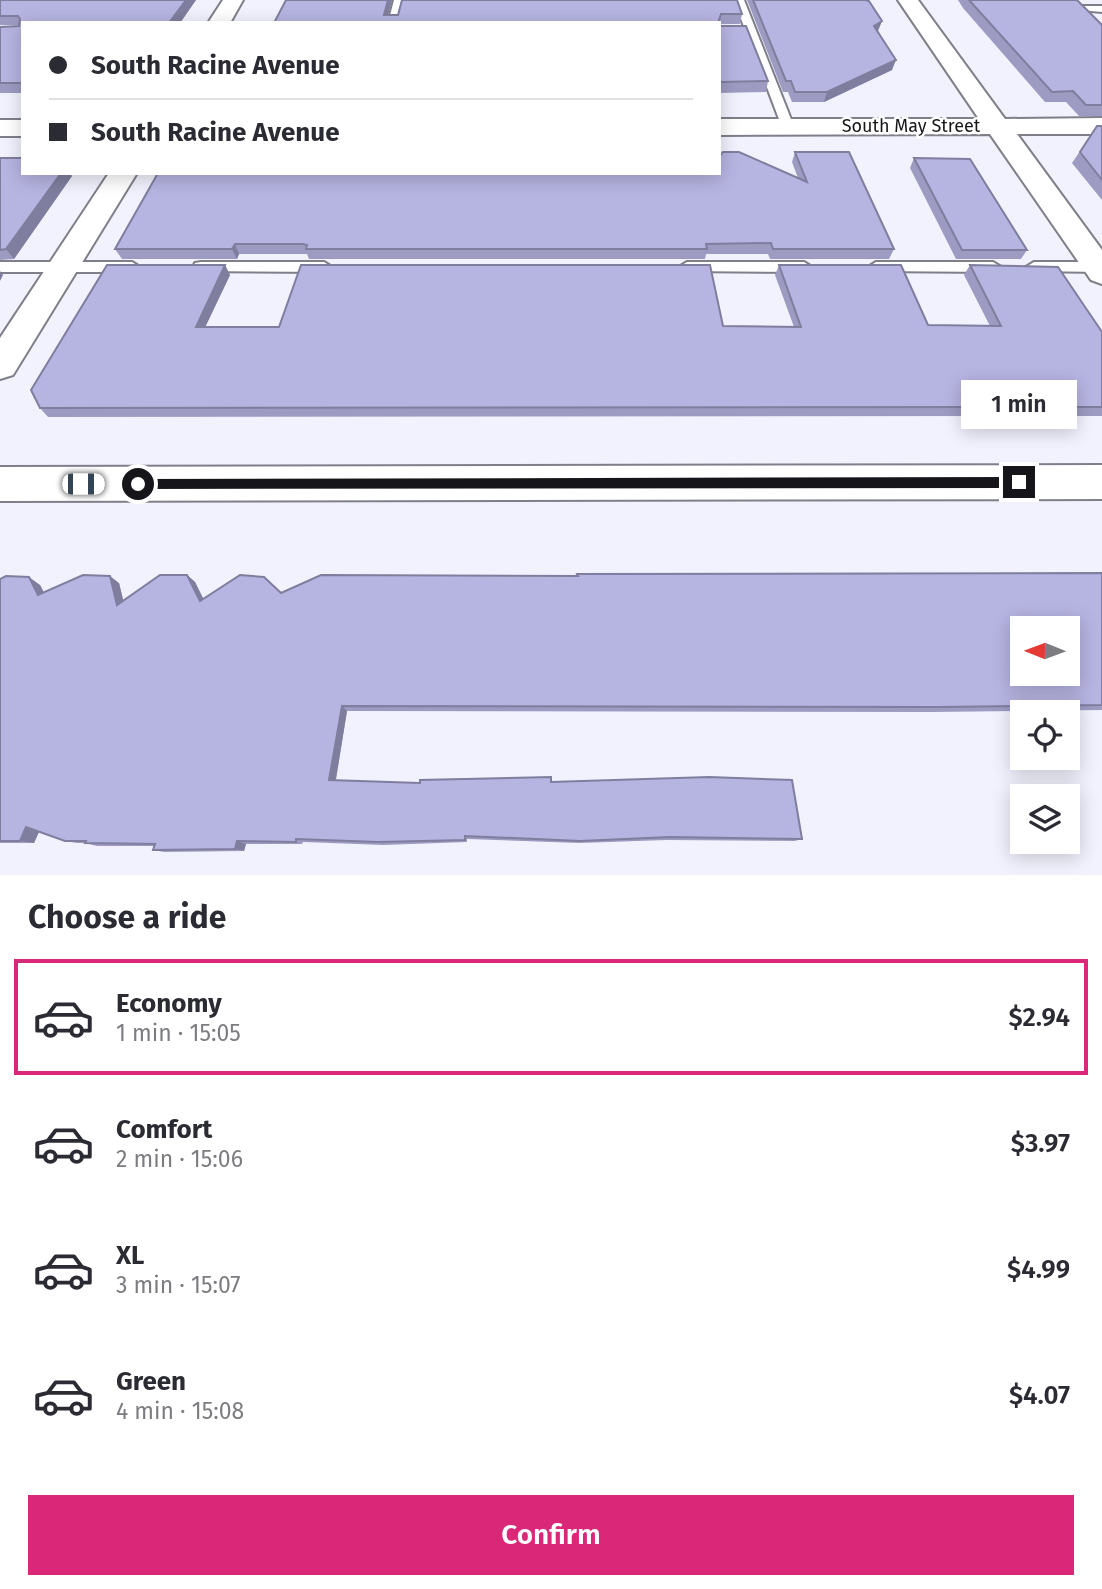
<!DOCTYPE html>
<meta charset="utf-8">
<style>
body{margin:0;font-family:"Fira Sans",sans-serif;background:#f7f7f7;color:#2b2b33;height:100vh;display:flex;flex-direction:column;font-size:26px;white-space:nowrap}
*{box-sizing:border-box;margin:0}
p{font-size:23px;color:#7c7c81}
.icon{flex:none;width:38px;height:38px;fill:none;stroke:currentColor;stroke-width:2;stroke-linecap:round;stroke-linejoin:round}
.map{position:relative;height:875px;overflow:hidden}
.details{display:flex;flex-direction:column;background:#fff;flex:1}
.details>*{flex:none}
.guide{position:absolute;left:21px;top:21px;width:700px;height:154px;border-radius:0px;box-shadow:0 4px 18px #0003;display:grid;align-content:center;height:154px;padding:0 28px;background:#fff}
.needle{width:46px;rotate:271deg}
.controls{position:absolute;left:1010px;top:616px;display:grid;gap:14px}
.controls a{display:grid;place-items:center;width:70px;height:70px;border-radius:0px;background:#fff;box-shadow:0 4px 18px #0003;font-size:35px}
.end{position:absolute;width:32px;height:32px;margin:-16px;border:9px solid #16161a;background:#fff;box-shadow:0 0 0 4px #fff}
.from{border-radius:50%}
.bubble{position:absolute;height:49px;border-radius:0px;background:#fff;box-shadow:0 4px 18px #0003;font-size:23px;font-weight:600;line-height:49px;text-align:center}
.car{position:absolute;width:21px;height:42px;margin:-21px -10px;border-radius:9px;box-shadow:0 0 5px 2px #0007;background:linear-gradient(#fff 24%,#345 0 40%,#fff 0 76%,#345 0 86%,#fff 0)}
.guide b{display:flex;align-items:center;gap:24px;height:66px;font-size:26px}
.guide b+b{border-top:2px solid #e1e1e2}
.guide i{width:18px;height:18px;background:#2b2b33}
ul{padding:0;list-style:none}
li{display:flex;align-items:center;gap:21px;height:116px;margin:0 14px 10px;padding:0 14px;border:4px solid transparent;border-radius:0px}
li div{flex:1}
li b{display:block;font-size:26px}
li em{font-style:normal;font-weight:600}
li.selected{border-color:#db2777}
li>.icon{width:63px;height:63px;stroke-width:1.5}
h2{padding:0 28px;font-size:32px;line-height:84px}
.button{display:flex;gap:14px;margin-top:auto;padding:14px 28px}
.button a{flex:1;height:80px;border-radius:0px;background:#db2777;color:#fff;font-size:28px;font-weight:600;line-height:80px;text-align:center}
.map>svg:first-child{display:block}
</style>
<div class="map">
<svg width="1102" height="875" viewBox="0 0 1102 875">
<rect width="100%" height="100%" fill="#f2f2fe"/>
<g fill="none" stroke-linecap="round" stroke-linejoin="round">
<defs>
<path id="lane" d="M 394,0 L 404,0 L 398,23 L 388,23 Z
M 734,0 L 744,0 L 794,127 L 793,130 L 783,130 L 782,127 Z
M 1080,6 L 1102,6 L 1102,12 L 1080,10 Z
M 0,262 L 132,262 L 140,267 L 132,272 L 0,272 Z
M 201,262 L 324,262 L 332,267 L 324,272 L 195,271 L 193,267 L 195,263 Z
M 687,262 L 804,262 L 812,267 L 804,272 L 681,271 L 679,267 Z
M 876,262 L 993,262 L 1001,267 L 993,272 L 870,271 L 868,267 Z
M 1034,262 L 1102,262 L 1102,272 L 1028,271 L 1026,267 Z"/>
<path id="street" d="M 223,0 L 243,0 L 230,23 L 208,23 Z
M 898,0 L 918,0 L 1005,119 L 1102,118 L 1102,134 L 1017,134 L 1102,250 L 1102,284 L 1091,280 L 990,134 L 719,135 L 719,119 L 979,119 Z
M 0,120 L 23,120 L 23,136 L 0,136 Z
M 109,173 L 137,173 L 13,375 L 0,379 L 0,338 Z
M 1102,465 L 1102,499 L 0,501 L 0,467 Z"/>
</defs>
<use href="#lane" stroke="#7f7f89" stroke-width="4"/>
<use href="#street" stroke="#7f7f89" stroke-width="4"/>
<use href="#lane" fill="#fff" fill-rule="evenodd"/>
<use href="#street" fill="#fff" fill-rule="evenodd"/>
</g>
<path fill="#9d9bc2" d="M 0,0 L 196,0 L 180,23 L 23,23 L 23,93 L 0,93 L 0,27 L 19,26 L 19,25 L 0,25 Z
M 392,0 L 388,15 L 742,14 L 740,24 L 720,24 L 768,81 L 766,92 L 719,93 L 719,23 L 274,23 Z
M 747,0 L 865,0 L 882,21 L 877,31 L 892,70 L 824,102 L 792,102 L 788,92 L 783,92 Z
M 958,0 L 1077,0 L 1102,25 L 1102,116 L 1079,116 L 1066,102 L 1045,102 L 963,8 Z
M 1097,126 L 1102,126 L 1102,200 L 1072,163 Z
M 795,152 L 894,249 L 889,259 L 770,259 L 768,254 L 706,254 L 705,259 L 309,259 L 307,254 L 239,254 L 237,259 L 122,259 L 115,249 L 719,173 L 798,178 L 792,162 Z
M 0,158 L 72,176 L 14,259 L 0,260 Z
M 914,158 L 1027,250 L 1021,259 L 956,259 L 910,168 Z
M 225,265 L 230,275 L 205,327 L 794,327 L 775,275 L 779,265 L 928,325 L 990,326 L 964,275 L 970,265 L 1102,332 L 1102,416 L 48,417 L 40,408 Z
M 1102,573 L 1102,710 L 931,712 L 347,711 L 336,780 L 420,783 L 551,782 L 802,839 L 795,841 L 667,840 L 579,843 L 467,839 L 467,842 L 383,845 L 303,842 L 302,844 L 246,844 L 244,851 L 164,852 L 153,850 L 154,846 L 97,846 L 85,843 L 77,843 L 65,841 L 39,831 L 34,843 L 0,843 L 0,579 L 40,585 L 44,593 L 119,583 L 123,600 L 187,575 L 195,582 L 203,599 L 578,576 Z"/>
<path fill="#7f7e9e" d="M 186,0 L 196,0 L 180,23 L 169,23 Z
M 388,0 L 392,0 L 386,23 L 384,15 Z
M 882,21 L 878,31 L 870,36 L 874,26 Z
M 896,60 L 892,70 L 824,102 L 827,92 Z
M 61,173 L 70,173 L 72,176 L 14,259 L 6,249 Z
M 235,244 L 239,254 L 237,259 L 232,249 Z
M 225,265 L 230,275 L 201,336 L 196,327 Z
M 0,271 L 3,275 L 0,281 Z
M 187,575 L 195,582 L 208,608 L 200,601 Z
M 110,576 L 119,583 L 126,612 L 117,605 Z
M 29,577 L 40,585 L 49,602 L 38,595 Z
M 342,706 L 347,711 L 335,784 L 329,780 Z
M 26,827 L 40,830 L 34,843 L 20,841 Z
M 237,841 L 246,844 L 244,851 L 235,849 Z"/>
<path fill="#b6b4e1" stroke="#7f7e9e" stroke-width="2" fill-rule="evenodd" d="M 0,0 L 186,0 L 169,23 L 23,23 L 23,83 L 0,83 L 0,27 L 19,26 L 20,19 L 18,16 L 0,16 Z
M 286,0 L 388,0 L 384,15 L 398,15 L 402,0 L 737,0 L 742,14 L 721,14 L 718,23 L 274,23 Z
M 753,0 L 865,0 L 869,1 L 882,21 L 874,26 L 896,60 L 827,92 L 795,92 L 791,81 L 786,81 Z
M 969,0 L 1077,0 L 1102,25 L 1102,105 L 1086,105 L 1073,91 L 1052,92 Z
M 719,24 L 721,26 L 746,26 L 768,81 L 719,82 Z
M 1097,126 L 1102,126 L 1102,180 L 1080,152 Z
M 723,152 L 739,152 L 807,182 L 795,152 L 849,152 L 894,249 L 773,249 L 771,243 L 706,244 L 707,249 L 306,249 L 307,245 L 303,244 L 235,244 L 232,249 L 115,249 L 158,173 L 719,173 L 719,157 Z
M 0,158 L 23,158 L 23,173 L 61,173 L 6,249 L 0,250 Z
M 914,158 L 970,159 L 1027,250 L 962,250 Z
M 107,265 L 225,265 L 196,327 L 279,327 L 301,265 L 710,265 L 723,326 L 801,327 L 779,265 L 901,265 L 928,325 L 1001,326 L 970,265 L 1058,267 L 1102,332 L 1102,407 L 40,408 L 31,390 Z
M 1102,573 L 1102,705 L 940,707 L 342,706 L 329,780 L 420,783 L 420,780 L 551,777 L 551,782 L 709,777 L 792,780 L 802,839 L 670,837 L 580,841 L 465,836 L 465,840 L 378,842 L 296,839 L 296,842 L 237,841 L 235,849 L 153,850 L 155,844 L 85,843 L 86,841 L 65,841 L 26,827 L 20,841 L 0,841 L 0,579 L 6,576 L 29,577 L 38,595 L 83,575 L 110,576 L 117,605 L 160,575 L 187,575 L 200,601 L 240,575 L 264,577 L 281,593 L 321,575 L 578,576 L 577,574 ZM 1022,628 L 1068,628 L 1068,674 L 1022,674 Z"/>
<path fill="#16161a" d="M 1019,477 L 1025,482 L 1019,488 L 138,489 L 132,484 L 138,479 Z"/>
<g text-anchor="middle" stroke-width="5" stroke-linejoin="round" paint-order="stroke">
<g font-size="18" fill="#16161a" stroke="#fff">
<text x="911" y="132">South May Street</text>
</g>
</g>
</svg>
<div class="controls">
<a><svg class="needle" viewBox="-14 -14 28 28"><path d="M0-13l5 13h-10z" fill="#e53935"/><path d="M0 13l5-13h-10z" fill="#7c7c81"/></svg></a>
<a><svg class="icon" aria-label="locate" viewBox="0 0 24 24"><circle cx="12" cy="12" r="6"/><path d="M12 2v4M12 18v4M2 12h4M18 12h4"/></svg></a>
<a><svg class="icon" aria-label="layers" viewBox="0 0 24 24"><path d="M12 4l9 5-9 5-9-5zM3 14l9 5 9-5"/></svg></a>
</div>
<i class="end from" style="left:138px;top:484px"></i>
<i class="end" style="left:1019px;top:482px"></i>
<div class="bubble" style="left:961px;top:380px;width:116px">1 min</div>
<i class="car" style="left:83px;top:484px;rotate:90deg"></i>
<div class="guide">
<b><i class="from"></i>South Racine Avenue</b>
<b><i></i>South Racine Avenue</b>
</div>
</div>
<section class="details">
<h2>Choose a ride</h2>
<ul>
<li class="selected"><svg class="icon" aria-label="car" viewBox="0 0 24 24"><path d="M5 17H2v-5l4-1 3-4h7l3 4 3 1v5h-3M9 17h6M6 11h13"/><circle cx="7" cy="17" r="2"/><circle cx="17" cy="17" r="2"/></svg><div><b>Economy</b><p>1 min · 15:05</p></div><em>$2.94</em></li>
<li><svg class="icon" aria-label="car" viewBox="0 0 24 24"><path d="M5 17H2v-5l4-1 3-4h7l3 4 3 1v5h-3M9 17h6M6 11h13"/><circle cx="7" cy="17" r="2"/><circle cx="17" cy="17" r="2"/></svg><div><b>Comfort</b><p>2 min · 15:06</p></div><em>$3.97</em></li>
<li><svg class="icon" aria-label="car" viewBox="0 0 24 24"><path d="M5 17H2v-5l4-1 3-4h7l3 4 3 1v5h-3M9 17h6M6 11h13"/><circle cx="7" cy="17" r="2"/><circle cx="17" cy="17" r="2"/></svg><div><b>XL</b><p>3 min · 15:07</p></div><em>$4.99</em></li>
<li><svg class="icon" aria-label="car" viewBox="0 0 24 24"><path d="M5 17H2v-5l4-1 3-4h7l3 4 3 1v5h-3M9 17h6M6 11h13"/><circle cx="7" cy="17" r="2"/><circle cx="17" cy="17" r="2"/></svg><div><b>Green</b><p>4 min · 15:08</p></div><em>$4.07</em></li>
</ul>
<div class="button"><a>Confirm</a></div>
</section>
